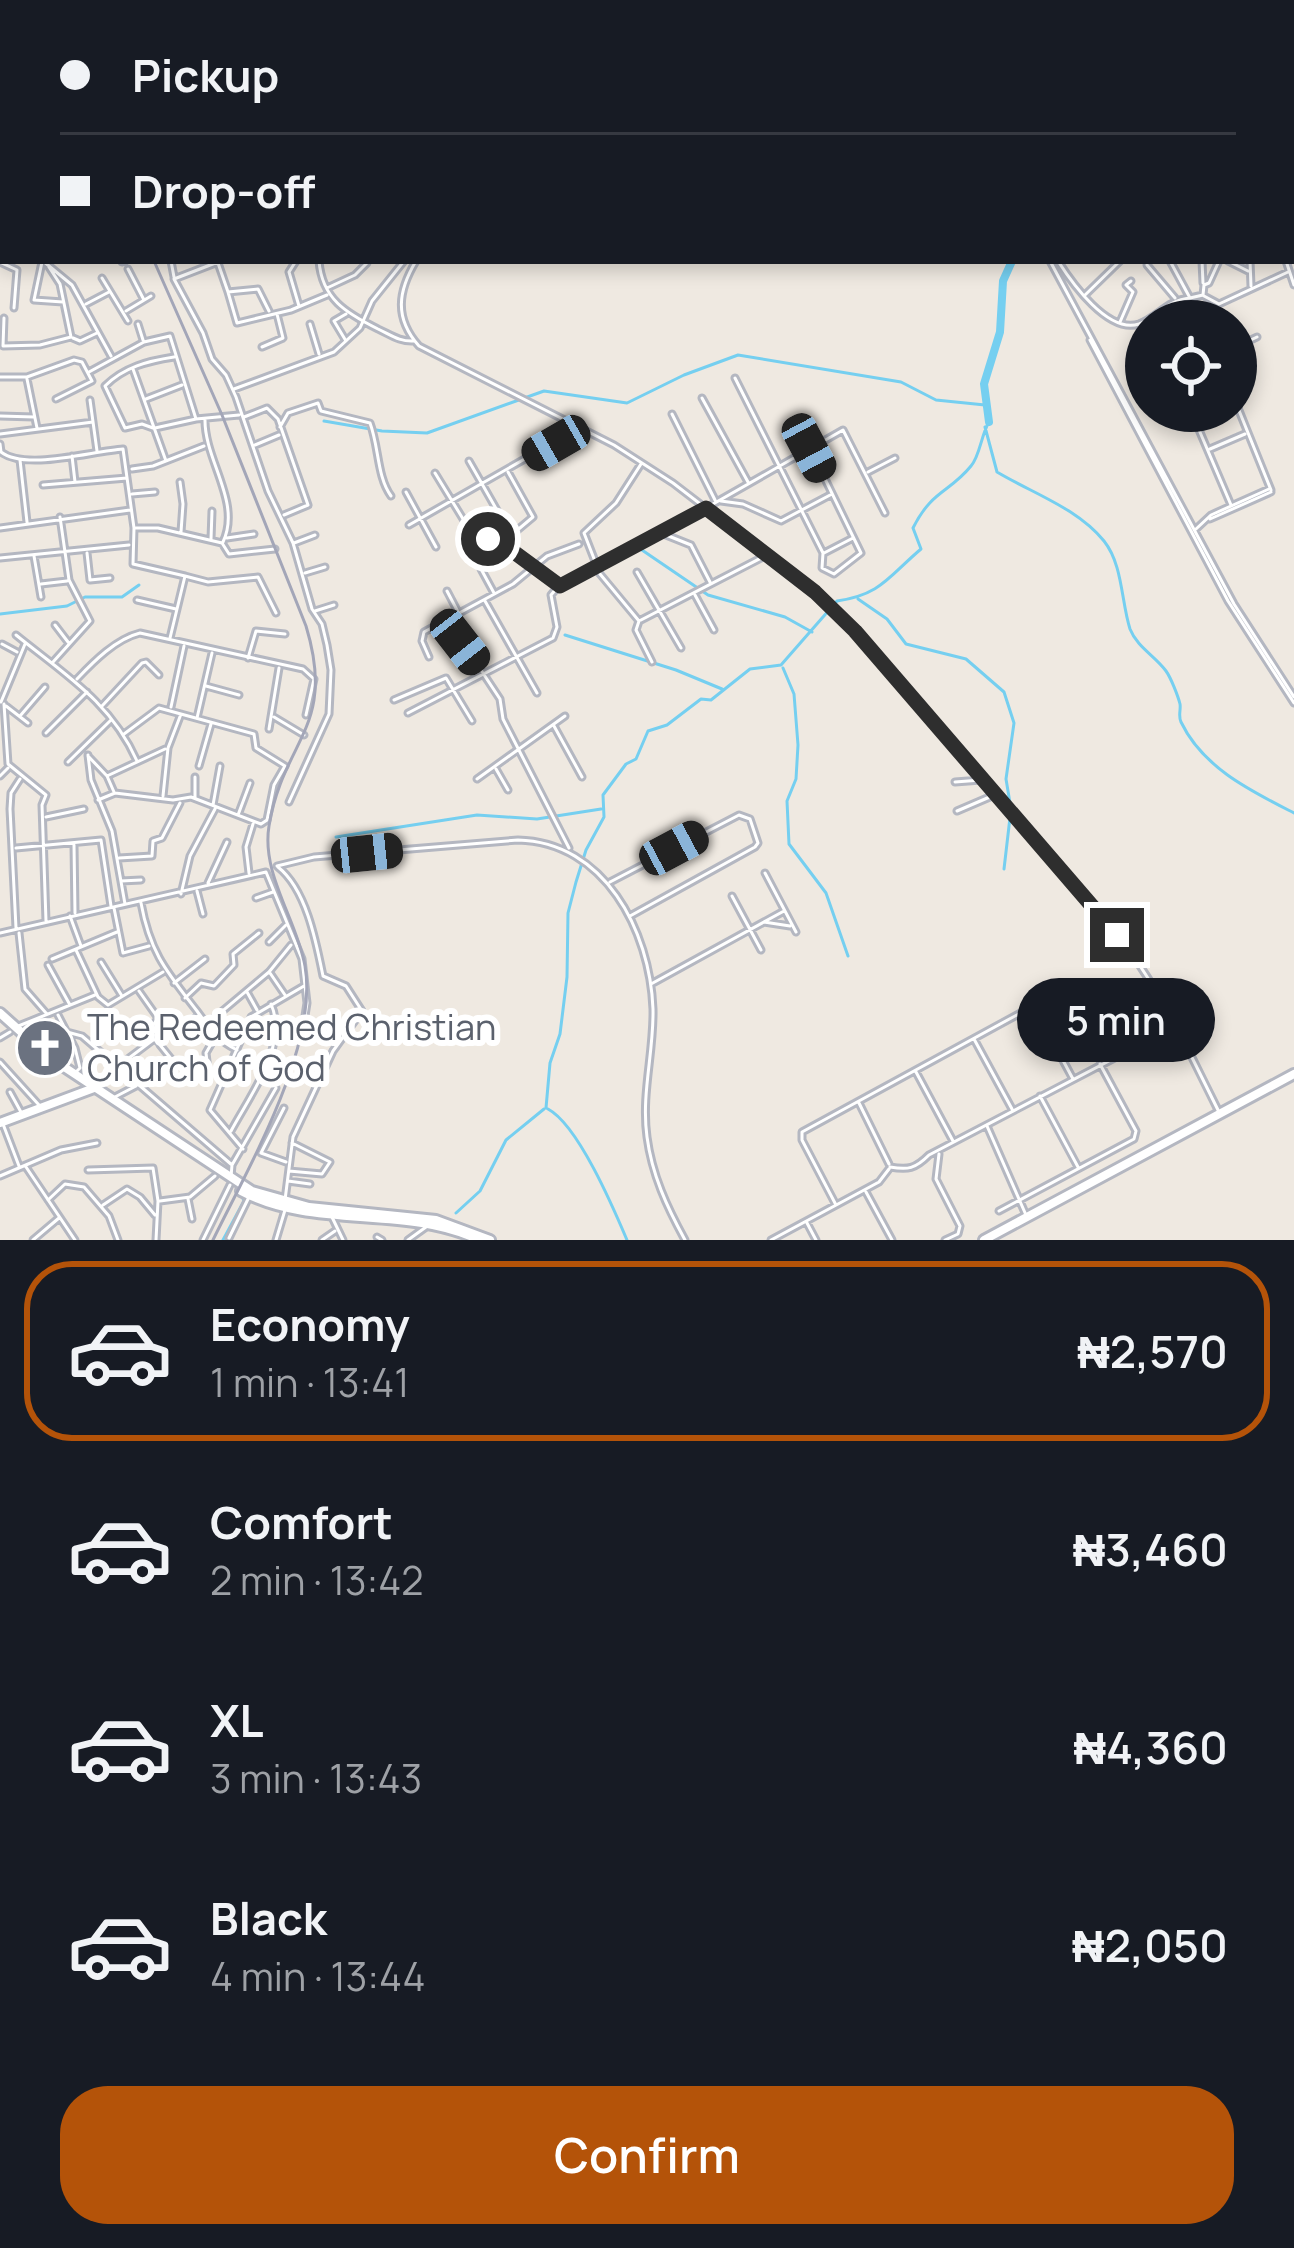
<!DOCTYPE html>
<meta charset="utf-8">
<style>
body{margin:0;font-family:Manrope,sans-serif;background:#242831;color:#f1f3f6;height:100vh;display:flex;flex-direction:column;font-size:45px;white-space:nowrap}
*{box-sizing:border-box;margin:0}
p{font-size:39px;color:#9ea1a6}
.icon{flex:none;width:66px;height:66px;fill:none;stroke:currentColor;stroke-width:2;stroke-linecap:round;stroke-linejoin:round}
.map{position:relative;height:1240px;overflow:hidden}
.drawer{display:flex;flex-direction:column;background:#171b24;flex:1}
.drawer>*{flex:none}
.top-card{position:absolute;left:0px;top:0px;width:1296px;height:264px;box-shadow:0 6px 18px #0003;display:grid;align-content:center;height:264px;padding:0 60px;background:#171b24}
.tools{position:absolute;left:1125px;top:300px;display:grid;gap:24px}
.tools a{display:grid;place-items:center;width:132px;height:132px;border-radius:50%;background:#171b24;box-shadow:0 6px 18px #0003;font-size:60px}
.end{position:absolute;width:54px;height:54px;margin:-27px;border:15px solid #2e2e2e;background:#fff;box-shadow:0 0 0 6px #fff}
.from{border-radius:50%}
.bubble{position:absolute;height:84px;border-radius:42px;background:#171b24;box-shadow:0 6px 18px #0003;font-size:39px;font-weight:600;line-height:84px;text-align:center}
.car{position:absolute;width:36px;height:72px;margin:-36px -18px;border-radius:15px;box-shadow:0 0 9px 3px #0007;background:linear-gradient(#222 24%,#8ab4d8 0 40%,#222 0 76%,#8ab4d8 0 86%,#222 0)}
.top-card b{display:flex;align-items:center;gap:42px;height:114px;font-size:45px}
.top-card b+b{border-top:3px solid #363941}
.top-card i{width:30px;height:30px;background:#f1f3f6}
ul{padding:21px 0 0;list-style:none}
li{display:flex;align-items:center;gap:36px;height:180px;margin:0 24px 18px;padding:0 36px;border:6px solid transparent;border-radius:48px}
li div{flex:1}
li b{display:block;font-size:45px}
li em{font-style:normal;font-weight:600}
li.selected{border-color:#b45309}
li>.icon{width:108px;height:108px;stroke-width:1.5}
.button{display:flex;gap:24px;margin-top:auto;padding:24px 60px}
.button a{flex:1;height:138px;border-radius:48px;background:#b45309;color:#fff;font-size:48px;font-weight:600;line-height:138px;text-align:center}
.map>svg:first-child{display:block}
</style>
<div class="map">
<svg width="1294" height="1240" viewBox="0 0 1294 1240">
<rect width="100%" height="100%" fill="#efe9e1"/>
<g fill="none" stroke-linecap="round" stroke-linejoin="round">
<path stroke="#75cff0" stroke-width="3" d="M 203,3 L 206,0
M 1293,120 L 1294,121
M 324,421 L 382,431 L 427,433 L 544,391 L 627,403 L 684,375 L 738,355 L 901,382 L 936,400 L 985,405
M 985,427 L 997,472 C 1034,494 1077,508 1104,541 C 1123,565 1121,601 1130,629 C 1137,647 1155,656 1166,671 C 1171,678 1178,696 1180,704 C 1181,710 1178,716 1181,722 C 1203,768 1251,791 1294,813
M 639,548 L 708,595 L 785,617 L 812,632
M 858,599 L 887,619 L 906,644 L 966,659 L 1004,692 L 1014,723 L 1006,779 L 1011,809 L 1004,869
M 0,614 L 67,606 L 85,597 L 122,597 L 139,585
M 565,635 L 676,670 L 722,689
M 783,668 L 794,694 L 798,745 L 796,779 L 787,801 L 789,844 L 826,893 L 848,956
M 336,837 L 477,815 L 537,819 L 601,809
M 546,1108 L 550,1063 L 560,1034 L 567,977 L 568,913 L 576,882 L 586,850 L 604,817 L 603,795 L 626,764 L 636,759 L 648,731 L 667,725 L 701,699 L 711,700 L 750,669 L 781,665 L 837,601 C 881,595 889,576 921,549 L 913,528 C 932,490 949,493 971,466 C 980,456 981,435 989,422
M 548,1109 C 578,1125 613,1207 627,1240
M 456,1213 L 480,1191 L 506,1140 L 544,1109
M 223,1240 L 244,1201 L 242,1196"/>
<path stroke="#75cff0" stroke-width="8" d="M 1223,3 L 1225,0
M 989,422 L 984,384 L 1000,332 L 1003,281 L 1012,261"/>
<defs>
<path id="street" d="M 12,0 L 18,3
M 112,0 L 116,3
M 186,0 L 189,3
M 335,0 L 338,3
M 592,0 L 594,3
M 653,0 L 654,3
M 1076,0 L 1080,3
M 1133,0 L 1137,3
M 1193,0 L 1194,3
M 1266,0 L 1272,3
M 422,1 L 434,3
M 127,3 L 129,0
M 285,3 L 287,0
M 311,3 L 317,0
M 364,3 L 366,0
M 475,3 L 478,0
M 674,3 L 681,0
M 760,3 L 760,0
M 883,3 L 884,0
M 914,3 L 915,0
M 930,3 L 931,0
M 961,3 L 963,0
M 997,3 L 999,0
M 1031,3 L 1033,0
M 1070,3 L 1072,0
M 1234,3 L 1235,0
M 1249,3 L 1251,0
M 1282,3 L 1284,0
M 0,7 L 6,0
M 1293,35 L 1294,37
M 1293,77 L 1294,76
M 0,108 L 3,109
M 0,140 L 3,141
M 0,194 L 3,196
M 1293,196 L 1294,195
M 1293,224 L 1294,223
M 0,228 L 3,229
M 43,261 L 72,285 L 111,356
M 171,261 L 174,277
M 296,261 L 289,272 L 299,306
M 319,261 C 322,299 346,313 378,329 C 391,335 400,342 414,341
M 416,261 C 398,291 394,318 419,346 L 614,445 L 673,483 L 815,592 L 881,661 L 1131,952 L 1168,1009 L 1218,1110
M 1050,261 L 1234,604 L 1294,697
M 1058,261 C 1072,283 1108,334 1139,324 C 1158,317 1167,300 1190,298
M 1170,261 L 1190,298 L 1203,295 L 1204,285 L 1209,283 L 1219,261
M 1202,261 L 1203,283
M 1228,261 L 1248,271
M 1250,261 L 1251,286
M 1286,261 L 1294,285
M 0,262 L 17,270 L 14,308
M 42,262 L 34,300 L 63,302
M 122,262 L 125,261
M 218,262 L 174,279 L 203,333 L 212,359 L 226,375 L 236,397 L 268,491 L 293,543 L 312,609 L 322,624 L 327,645 L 331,670 L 329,714 L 289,802
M 218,263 L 228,292 L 258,289 L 269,311
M 1147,265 L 1175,298
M 128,269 L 144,300
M 102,278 L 128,321
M 327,288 L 355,275 L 367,263
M 228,292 L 237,323 L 291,310 L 327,295
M 1084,296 L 1120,261
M 1204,296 L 1219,304 L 1288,272
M 86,304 L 109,292
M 126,311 L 151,296
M 346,314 L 334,321 L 346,341
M 4,318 L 3,346 L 40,345 L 71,337 L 60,284 L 49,267
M 1120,322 L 1133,292 L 1126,285 L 1131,281
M 138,324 L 143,340
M 310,324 L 319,354
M 73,338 L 80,341 L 97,333
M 1090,340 L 1228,601 L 1294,703
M 262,347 L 283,338 L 277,314
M 1236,347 L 1257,337
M 133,369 L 166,461
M 89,372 L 144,342 L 170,336 L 196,419
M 0,377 L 27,377 L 74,360 L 82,362 L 92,381 L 56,399
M 735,378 L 823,553 L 822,568 L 834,574 L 861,553 L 810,448
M 27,379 L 37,428
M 234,389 L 334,352 L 360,328 L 372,301 L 404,261
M 702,398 L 748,482
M 146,399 L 182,385
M 90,400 L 97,451
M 1236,403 L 1271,490
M 1191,411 L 1231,505
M 672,414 L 715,500
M 0,416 L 34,417
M 244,417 L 267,408 L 278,419 L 308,505 L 284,515
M 205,419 C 204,460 242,502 223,542
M 280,427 L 288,413 L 318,403 L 321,411 L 370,423 C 379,447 377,477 391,496
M 153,428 L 142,424 L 125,428 L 105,386 C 124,367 148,361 174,357
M 155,428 L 196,419 L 239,415
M 0,434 L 93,422
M 0,444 L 1,452 C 26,471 92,451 123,449 L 134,528 L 133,564 L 185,576
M 255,445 L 279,435
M 1210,449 L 1245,434
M 72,456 L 75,482
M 20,460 L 27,522
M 469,461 L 498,512
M 641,464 L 616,503 L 584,533 L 600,574 L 639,621 L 636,630 L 652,662
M 132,469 L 153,466 L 204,446
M 868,472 L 895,458
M 435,473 L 474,537 C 502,535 535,567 559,585
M 180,482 L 183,504 L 181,532
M 43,485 L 127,478
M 406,492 L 436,547
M 132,494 L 155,492
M 721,501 L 743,504 L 781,521 L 832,494
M 1210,519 L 1271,492
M 409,525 L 579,428
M 0,528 L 130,510
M 136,528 L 158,528 L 222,543 L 229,554 L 275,549
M 1196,529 L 1211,515 L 1269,489
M 661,533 L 691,545 L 710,582
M 227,538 L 254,534
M 211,539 L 212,511
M 294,543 L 315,535
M 502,543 L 533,517 L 508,472
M 87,553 L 90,580 L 110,578
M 824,553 L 853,538
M 34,556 L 41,597
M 0,558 L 129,545
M 481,569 L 494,593
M 637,572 L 681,648
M 305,573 L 325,567
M 41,584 L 67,581
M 447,591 L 458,612
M 695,595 L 714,630
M 137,600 L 176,609
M 485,601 L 537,693
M 315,611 L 334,605
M 448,620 L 500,699 L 503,719 L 569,848
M 641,620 L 765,556
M 55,625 L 68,642
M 16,635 C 64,674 111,702 137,761
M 170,638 L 185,576 L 208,582 L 258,577 L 276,613
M 2,644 L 17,652
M 429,657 L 422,641 L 424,632 L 513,584 L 547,556 L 579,544
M 248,658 L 256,631 L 285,634
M 53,662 L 90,621 L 69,580 L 60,517
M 77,679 C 94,661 116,639 140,633 L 303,669 L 314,679 L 306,715
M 206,686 L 239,695
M 394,700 L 446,678 L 472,721
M 1,702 L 25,644
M 4,704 L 8,764 L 46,795 L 42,805 L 46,921
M 6,706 L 28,723
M 102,706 L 142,663 L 146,662 L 159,675
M 171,707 L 184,646
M 408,713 L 553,638 L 557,627 L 551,595 L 561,583 L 706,508 L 843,430 L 885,513
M 20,716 L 45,687
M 274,717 L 304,735
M 197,718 L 212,653
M 554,726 L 582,777
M 269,729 L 279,668
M 46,733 L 87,692
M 88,755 L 91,780 L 112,831 L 125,904
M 88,756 L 107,776 L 114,792
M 68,762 L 111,720
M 199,766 L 211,724
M 496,769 L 508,790
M 0,776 L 8,768
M 107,776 L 165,749
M 477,779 L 565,716
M 955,782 L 981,780
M 163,796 L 168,748 L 181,714
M 195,798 L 195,777
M 98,800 L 115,793 L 173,800 L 191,797 L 261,824 L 267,820 L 274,785 L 285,766 L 256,748 L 254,734 L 159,708 L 124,734
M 213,805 L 220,766
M 957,811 L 992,796
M 238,815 L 250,783
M 46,817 L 84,809
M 74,845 L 75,913
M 16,848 L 101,840 L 111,906
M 119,858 L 152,856 L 153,841 L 162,838 L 180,803
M 277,866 L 314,857 L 518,840 C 604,842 650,930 653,1009 C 654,1052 641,1094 647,1137 C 652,1175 667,1207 685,1240
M 278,867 C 306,889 316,941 323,976 L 346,986 L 362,1011 L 333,1051 L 293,1137 L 285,1200
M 249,873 L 246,847 L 253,824
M 765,873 L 796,932
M 121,881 L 141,880
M 610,882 L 739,815 L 750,819 L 758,843 L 755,847 L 630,916
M 208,883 L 227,842
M 197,891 L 203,914
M 181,894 L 190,856 L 215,809
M 732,896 L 761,950
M 256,898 L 273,892
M 141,903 C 150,953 167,972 197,1011 C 210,1029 217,1040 237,1050
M 114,908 L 123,953 L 149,946
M 70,916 L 81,946
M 764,922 L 790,926
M 16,928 L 10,809 L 11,793 L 20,779
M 0,933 L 266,872 L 302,959 L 307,1003 L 302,1035
M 19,933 L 25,989 L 46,1013
M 269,942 L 286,925
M 76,950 L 98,997 L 108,1005 L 163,972
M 52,959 L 117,932
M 101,962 L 122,996
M 48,965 L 70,1005
M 270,973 L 285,995
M 174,983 L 205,959
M 651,984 L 784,911
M 139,991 L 158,1018 L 149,1031 L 154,1040
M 247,992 L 257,1010
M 185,998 L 201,983 L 214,986 L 234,965 L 233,954 L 259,933
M 58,1015 L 75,1048 L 80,1068 L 77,1071
M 207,1024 L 269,972 L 291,945
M 16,1027 L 95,995
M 67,1032 L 82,1036 L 232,1165
M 119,1032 L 135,1024 L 148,1032
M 0,1038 L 10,1032
M 974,1039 L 1012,1109
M 158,1042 L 198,1016
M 160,1045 L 177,1066
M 0,1062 L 39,1105
M 117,1067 L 153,1040
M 208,1070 L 206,1053 L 214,1039
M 916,1072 L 953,1141
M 10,1092 L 22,1114
M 1040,1096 L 1078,1167
M 113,1098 L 136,1086
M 859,1103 L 889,1164
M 284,1108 L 261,1153 L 286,1162
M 3,1124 L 19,1166
M 987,1126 L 1026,1215
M 231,1131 C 250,1095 289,1045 271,1004
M 243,1149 L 210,1110 L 251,1017 L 304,986
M 939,1154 L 936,1179 L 960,1226 L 958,1234 L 945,1240
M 26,1167 L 75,1240
M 890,1167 C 908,1170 915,1169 929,1155 L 1174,1027
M 88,1170 L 153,1168 L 158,1201 L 156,1240
M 289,1171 L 322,1174 L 330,1162 L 292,1143
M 0,1176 L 61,1150 L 97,1143
M 231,1177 L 232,1165 L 276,1088
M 288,1181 L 310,1184
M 866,1192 L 892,1240
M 188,1199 L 192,1219
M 48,1200 L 65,1184 L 84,1187 L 109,1216 L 118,1240
M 160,1201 L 190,1197 L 215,1176
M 103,1205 L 127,1189 L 140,1197 L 155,1215
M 836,1205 L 802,1140 L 802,1132 L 1026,1010 L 1037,1012 L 1073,1079
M 999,1211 L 1134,1139 L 1136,1131 L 1100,1064
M 331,1215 L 343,1240
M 807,1223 L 816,1240
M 377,1237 L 382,1240
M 229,1238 L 249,1197
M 33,1240 L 59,1218
M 203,1240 L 230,1185
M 276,1240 L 285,1210
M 322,1240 L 335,1231
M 408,1240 L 426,1227
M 771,1240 L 879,1182 L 889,1169"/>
<path id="secondary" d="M 0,1013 L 49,1057 L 252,1191 L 309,1207 L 436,1220 L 490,1240
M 0,1123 L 94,1088
M 241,1191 C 314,1230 404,1205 477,1239
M 984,1240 L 1294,1074"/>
<path id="highway" d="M 1092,0 L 1096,3
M 1108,0 L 1112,3
M 502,3 L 506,0
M 519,3 L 524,0
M 0,47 L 3,49
M 0,58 L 3,59
M 1293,133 L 1294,133
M 1293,144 L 1294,144"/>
</defs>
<use href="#street" stroke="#b4b7c1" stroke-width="9"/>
<use href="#secondary" stroke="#b4b7c1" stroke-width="14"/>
<use href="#highway" stroke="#c9c9c9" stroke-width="16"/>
<use href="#street" stroke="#fff" stroke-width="3"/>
<use href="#secondary" stroke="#fff" stroke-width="8"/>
<use href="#highway" stroke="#ffa35c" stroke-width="10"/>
<path stroke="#a3a6b8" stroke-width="3" d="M 299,3 L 301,0
M 154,261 L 222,415 L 306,626 C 337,728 283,739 269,826 C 261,874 297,920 305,966 C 319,1046 248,1168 213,1240"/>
</g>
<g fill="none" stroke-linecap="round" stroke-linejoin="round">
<path stroke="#2e2e2e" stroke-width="15" d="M 488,539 L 507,547 L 560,586 L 706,508 L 815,592 L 855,631 L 1117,935"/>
</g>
<defs>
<symbol id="church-disc" viewBox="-11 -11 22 22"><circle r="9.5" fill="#6b7280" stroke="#fff"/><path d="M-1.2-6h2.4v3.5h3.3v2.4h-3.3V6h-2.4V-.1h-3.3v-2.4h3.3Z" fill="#fff"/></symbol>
</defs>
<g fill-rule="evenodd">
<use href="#church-disc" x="12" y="1015" width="66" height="66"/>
</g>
<g text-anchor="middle" stroke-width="12" stroke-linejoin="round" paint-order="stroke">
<g font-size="36" fill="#5b616d" stroke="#fff" text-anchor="start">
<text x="87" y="1040">The Redeemed Christian<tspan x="87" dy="41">Church of God</tspan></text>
</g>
</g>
</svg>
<div class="tools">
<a><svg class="icon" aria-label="locate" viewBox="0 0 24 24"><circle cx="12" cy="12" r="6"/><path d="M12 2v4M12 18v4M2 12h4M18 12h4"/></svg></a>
</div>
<i class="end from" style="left:488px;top:539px"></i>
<i class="end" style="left:1117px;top:935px"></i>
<div class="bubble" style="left:1017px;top:978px;width:198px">5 min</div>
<i class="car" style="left:556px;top:443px;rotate:240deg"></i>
<i class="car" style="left:809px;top:448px;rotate:152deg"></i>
<i class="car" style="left:460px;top:642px;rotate:142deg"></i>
<i class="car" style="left:674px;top:848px;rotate:62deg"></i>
<i class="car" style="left:367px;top:853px;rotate:84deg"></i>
<div class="top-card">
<b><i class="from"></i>Pickup</b>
<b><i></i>Drop-off</b>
</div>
</div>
<section class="drawer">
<ul>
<li class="selected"><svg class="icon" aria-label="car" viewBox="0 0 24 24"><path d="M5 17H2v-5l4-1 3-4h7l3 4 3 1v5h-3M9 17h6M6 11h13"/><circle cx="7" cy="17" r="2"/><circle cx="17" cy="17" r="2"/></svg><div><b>Economy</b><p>1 min · 13:41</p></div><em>₦2,570</em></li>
<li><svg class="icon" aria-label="car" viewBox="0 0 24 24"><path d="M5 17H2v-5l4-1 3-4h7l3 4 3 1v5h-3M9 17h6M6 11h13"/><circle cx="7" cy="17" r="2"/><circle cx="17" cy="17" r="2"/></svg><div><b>Comfort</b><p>2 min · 13:42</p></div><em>₦3,460</em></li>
<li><svg class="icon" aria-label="car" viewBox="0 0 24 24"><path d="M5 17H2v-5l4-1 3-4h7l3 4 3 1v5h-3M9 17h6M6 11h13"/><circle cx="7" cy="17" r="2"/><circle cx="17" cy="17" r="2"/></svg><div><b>XL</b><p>3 min · 13:43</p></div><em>₦4,360</em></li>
<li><svg class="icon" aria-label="car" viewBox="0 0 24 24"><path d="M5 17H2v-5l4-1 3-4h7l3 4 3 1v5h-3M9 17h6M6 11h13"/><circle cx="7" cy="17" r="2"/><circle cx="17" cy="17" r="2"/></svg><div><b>Black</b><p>4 min · 13:44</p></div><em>₦2,050</em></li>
</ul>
<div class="button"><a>Confirm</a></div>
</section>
